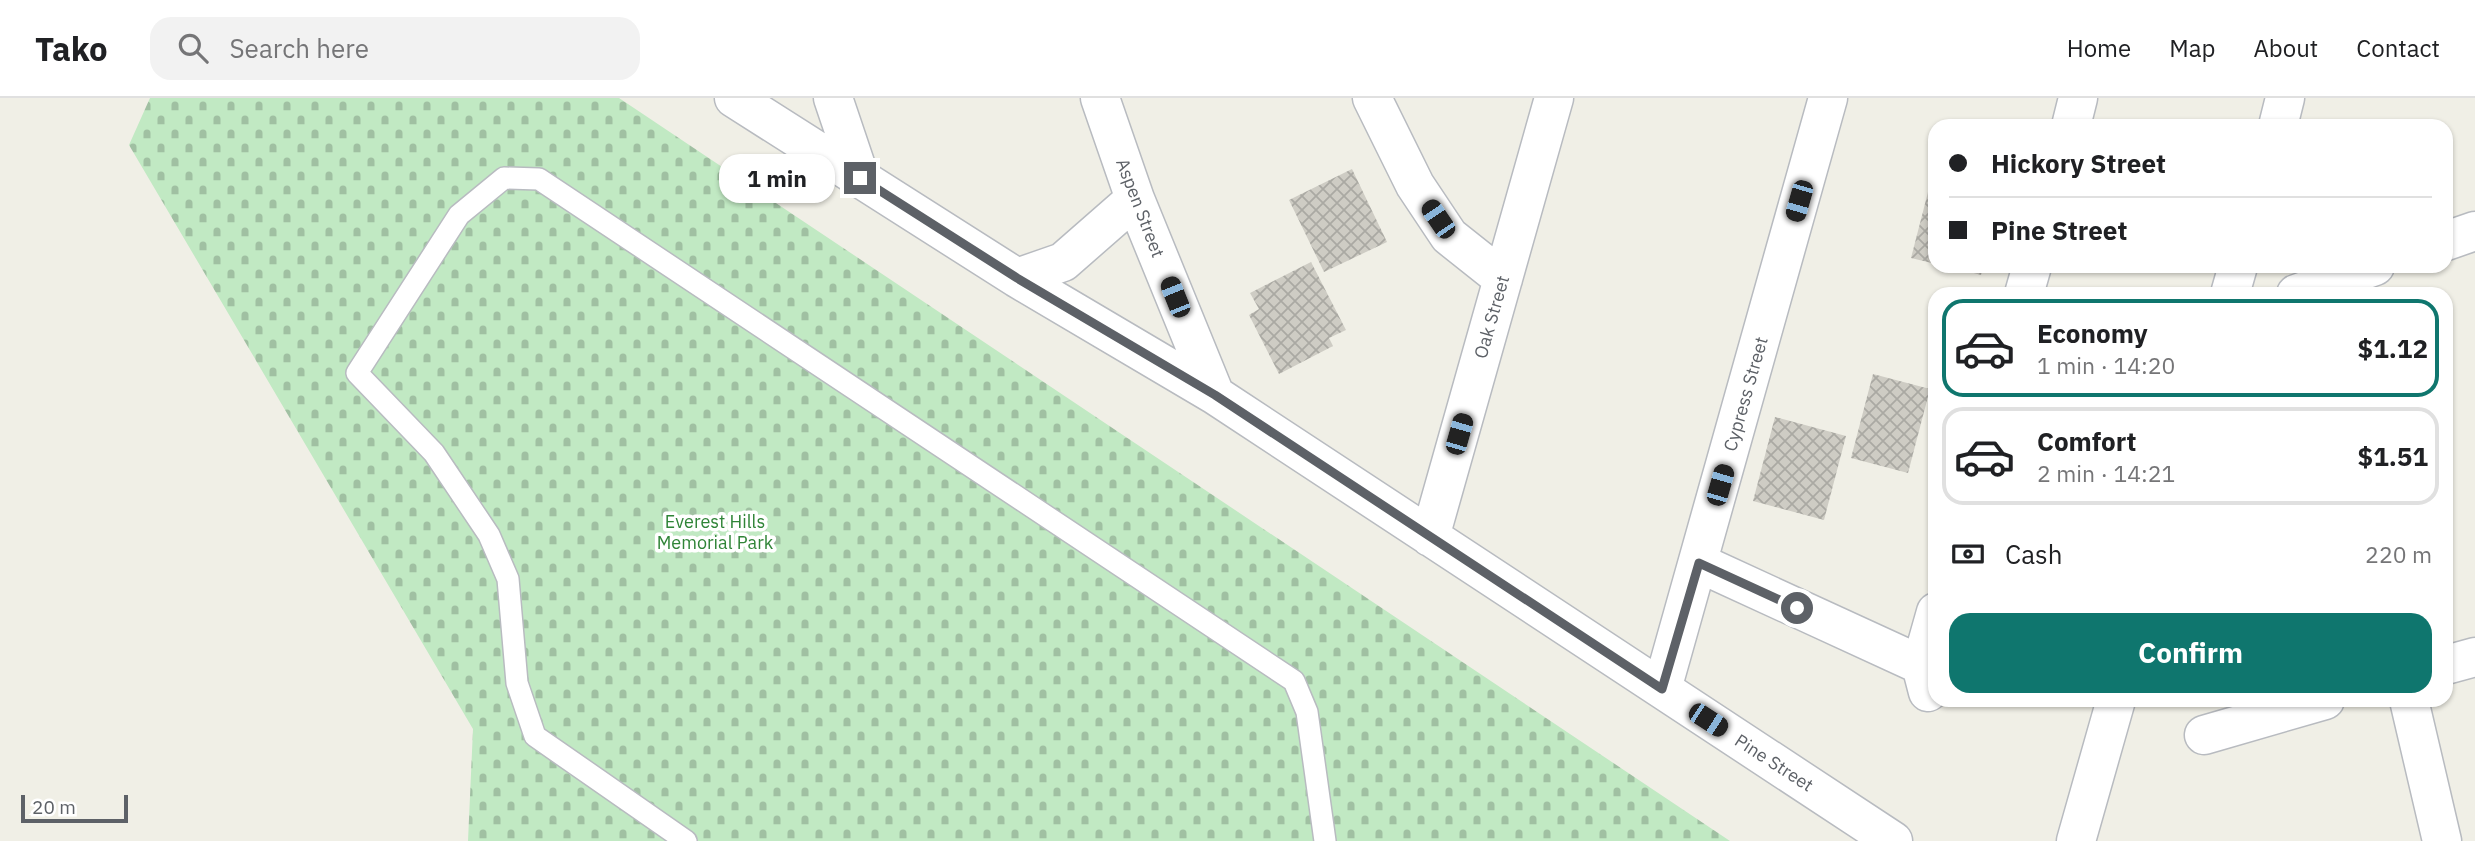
<!DOCTYPE html>
<meta charset="utf-8">
<style>
body{margin:0;font-family:"IBM Plex Sans",sans-serif;background:#f2f2f2;color:#202124;height:100vh;display:flex;flex-direction:column;font-size:26px;white-space:nowrap}
*{box-sizing:border-box;margin:0}
p{font-size:23px;color:#757577}
.icon{flex:none;width:38px;height:38px;fill:none;stroke:currentColor;stroke-width:2;stroke-linecap:round;stroke-linejoin:round}
.map{position:relative;flex:1;overflow:hidden}
.side{position:absolute;left:1928px;top:189px;width:525px;height:420px;display:flex;flex-direction:column;background:#fff;border-radius:21px;box-shadow:0 2px 5px #0004}
.side>*{flex:none}
.hud{position:absolute;left:1928px;top:21px;width:525px;height:154px;border-radius:21px;box-shadow:0 2px 5px #0004;display:grid;align-content:center;height:154px;padding:0 21px;background:#fff}
.scale{position:absolute;left:21px;bottom:18px;width:107px;box-sizing:border-box;padding-left:7px;border:4px solid #5d6167;border-top:0;font-size:19px;line-height:24px;white-space:nowrap;color:#5d6167;-webkit-text-stroke:5px #fff;paint-order:stroke}
.end{position:absolute;width:32px;height:32px;margin:-16px;border:9px solid #5d6167;background:#fff;box-shadow:0 0 0 4px #fff}
.from{border-radius:50%}
.bubble{position:absolute;height:49px;border-radius:21px;background:#fff;box-shadow:0 2px 5px #0004;font-size:23px;font-weight:700;line-height:49px;text-align:center}
.car{position:absolute;width:21px;height:42px;margin:-21px -10px;border-radius:9px;box-shadow:0 0 5px 2px #0007;background:linear-gradient(#222 24%,#8ab4d8 0 40%,#222 0 76%,#8ab4d8 0 86%,#222 0)}
.hud b{display:flex;align-items:center;gap:24px;height:66px;font-size:26px}
.hud b+b{border-top:2px solid #e0e0e0}
.hud i{width:18px;height:18px;background:#202124}
ul{padding:12px 0 0;list-style:none}
li{display:flex;align-items:center;gap:21px;height:98px;margin:0 14px 10px;padding:0 7px;border:4px solid #e0e0e0;border-radius:21px}
li div{flex:1}
li b{display:block;font-size:26px}
li em{font-style:normal;font-weight:700}
li.current{border-color:#0f766e}
li>.icon{width:63px;height:63px;stroke-width:1.5}
.pay{display:flex;align-items:center;gap:18px;height:77px;padding:0 21px;font-size:26px}
.pay p{margin-inline-start:auto}
.action{display:flex;gap:14px;margin-top:auto;padding:14px 21px}
.action a{flex:1;height:80px;border-radius:21px;background:#0f766e;color:#fff;font-size:28px;font-weight:700;line-height:80px;text-align:center}
header{display:flex;align-items:center;gap:42px;box-sizing:border-box;height:98px;padding:0 35px;background:#fff;border-bottom:2px solid #e0e0e0}
header strong{font-size:33px}
nav{display:flex;gap:38px;margin-inline-start:auto;font-size:24px}
.search{width:490px;height:63px;background:#f2f2f2;display:flex;align-items:center;gap:18px;box-sizing:border-box;padding:0 24px;border-radius:21px;color:#757577;font-size:26px}
.map>svg:first-child{display:block}
</style>
<header>
<strong>Tako</strong>
<div class="search"><svg class="icon" aria-label="search" viewBox="0 0 24 24"><circle cx="10" cy="10" r="6"/><path d="M15 15l6 6"/></svg>Search here</div>
<nav><a>Home</a><a>Map</a><a>About</a><a>Contact</a></nav>
</header>
<div class="map">
<svg width="2475" height="743" viewBox="0 0 2475 743">
<defs>
<pattern id="cemetery-stones" width="16" height="16" patternUnits="userSpaceOnUse" patternTransform="scale(1.75)"><rect width="16" height="16" fill="#c1e9c3"/><path d="M2 7V4a2 2 0 0 1 4 0v3zM10 15v-3a2 2 0 0 1 4 0v3z" fill="#a0c0a2"/></pattern>
<pattern id="building-cross-hatch" width="8" height="8" patternUnits="userSpaceOnUse" patternTransform="scale(1.75)"><rect width="8" height="8" fill="#ceccc4"/><path d="M0 0l8 8M0 8l8-8" fill="none" stroke="#aaa9a3"/></pattern>
</defs>
<rect width="100%" height="100%" fill="#f0efe6"/>
<path fill="url(#cemetery-stones)" d="M 150,0 L 619,0 L 1730,743 L 468,743 L 473,631 L 129,47 Z"/>
<path fill="url(#building-cross-hatch)" d="M 1935,67 L 1936,67 L 1936,166 L 1911,160 Z
M 1352,71 L 1387,144 L 1324,174 L 1289,102 Z
M 1311,164 L 1346,232 L 1329,240 L 1333,248 L 1279,276 L 1249,217 L 1259,211 L 1250,195 Z
M 1948,168 L 1983,168 L 1981,177 Z
M 1873,276 L 1930,291 L 1908,375 L 1851,360 Z
M 1775,319 L 1846,338 L 1824,422 L 1753,403 Z"/>
<g fill="none" stroke-linecap="round" stroke-linejoin="round">
<defs>
<path id="service" d="M 686,743 L 535,638 L 517,585 L 508,481 L 489,437 L 434,355 L 357,275 L 459,117 L 504,80 L 539,81 L 1294,583 L 1307,614 L 1325,743"/>
<path id="minor" d="M 734,0 L 1017,180 L 1215,297 L 1893,743
M 833,0 L 860,80
M 1100,0 L 1135,101 L 1215,297
M 1372,0 L 1415,87 L 1449,138 L 1503,181
M 2071,28 L 2078,0
M 2278,28 L 2285,0
M 2446,143 L 2475,133
M 1017,180 L 1063,164 L 1135,101
M 2024,196 L 2032,168
M 2230,196 L 2238,168
M 2296,196 L 2375,168
M 1430,439 L 1554,0
M 1699,465 L 1921,567
M 2446,567 L 2475,559
M 1662,591 L 1828,0
M 1928,594 L 1921,567 L 1936,514
M 2409,602 L 2442,743
M 2204,637 L 2325,602
M 2076,743 L 2116,602"/>
</defs>
<use href="#service" stroke="#b8bbc0" stroke-width="24"/>
<use href="#minor" stroke="#b8bbc0" stroke-width="41"/>
<use href="#service" stroke="#fff" stroke-width="21"/>
<use href="#minor" stroke="#fff" stroke-width="38"/>
</g>
<g fill="none" stroke-linecap="round" stroke-linejoin="round">
<path stroke="#5d6167" stroke-width="9" d="M 860,80 L 1017,180 L 1215,297 L 1662,591 L 1699,465 L 1797,510"/>
</g>
<g text-anchor="middle" stroke-width="7" stroke-linejoin="round" paint-order="stroke">
<g font-size="18" fill="#5d6167" stroke="#fff">
<text transform="translate(1140 110) rotate(69)" y="6">Aspen Street</text>
<text transform="translate(1492 219) rotate(-74)" y="6">Oak Street</text>
<text transform="translate(1746 296) rotate(-74)" y="6">Cypress Street</text>
<text transform="translate(1774 665) rotate(33)" y="6">Pine Street</text>
</g>
<g font-size="18" fill="#2f8437" stroke="#fff">
<text x="715" y="430">Everest Hills<tspan x="715" dy="21">Memorial Park</tspan></text>
</g>
</g>
</svg>
<div class="scale">20 m</div>
<i class="end from" style="left:1797px;top:510px"></i>
<i class="end" style="left:860px;top:80px"></i>
<div class="bubble" style="left:719px;top:56px;width:116px">1 min</div>
<i class="car" style="left:1799px;top:103px;rotate:196deg"></i>
<i class="car" style="left:1438px;top:121px;rotate:326deg"></i>
<i class="car" style="left:1175px;top:199px;rotate:338deg"></i>
<i class="car" style="left:1459px;top:336px;rotate:16deg"></i>
<i class="car" style="left:1720px;top:387px;rotate:16deg"></i>
<i class="car" style="left:1708px;top:622px;rotate:123deg"></i>
<div class="hud">
<b><i class="from"></i>Hickory Street</b>
<b><i></i>Pine Street</b>
</div>
<section class="side">
<ul>
<li class="current"><svg class="icon" aria-label="car" viewBox="0 0 24 24"><path d="M5 17H2v-5l4-1 3-4h7l3 4 3 1v5h-3M9 17h6M6 11h13"/><circle cx="7" cy="17" r="2"/><circle cx="17" cy="17" r="2"/></svg><div><b>Economy</b><p>1 min · 14:20</p></div><em>$1.12</em></li>
<li><svg class="icon" aria-label="car" viewBox="0 0 24 24"><path d="M5 17H2v-5l4-1 3-4h7l3 4 3 1v5h-3M9 17h6M6 11h13"/><circle cx="7" cy="17" r="2"/><circle cx="17" cy="17" r="2"/></svg><div><b>Comfort</b><p>2 min · 14:21</p></div><em>$1.51</em></li>
</ul>
<div class="pay"><svg class="icon" aria-label="cash" viewBox="0 0 24 24"><path d="M3 7h18v10H3z"/><circle cx="12" cy="12" r="2"/></svg>Cash<p>220 m</p></div>
<div class="action"><a>Confirm</a></div>
</section>
</div>
